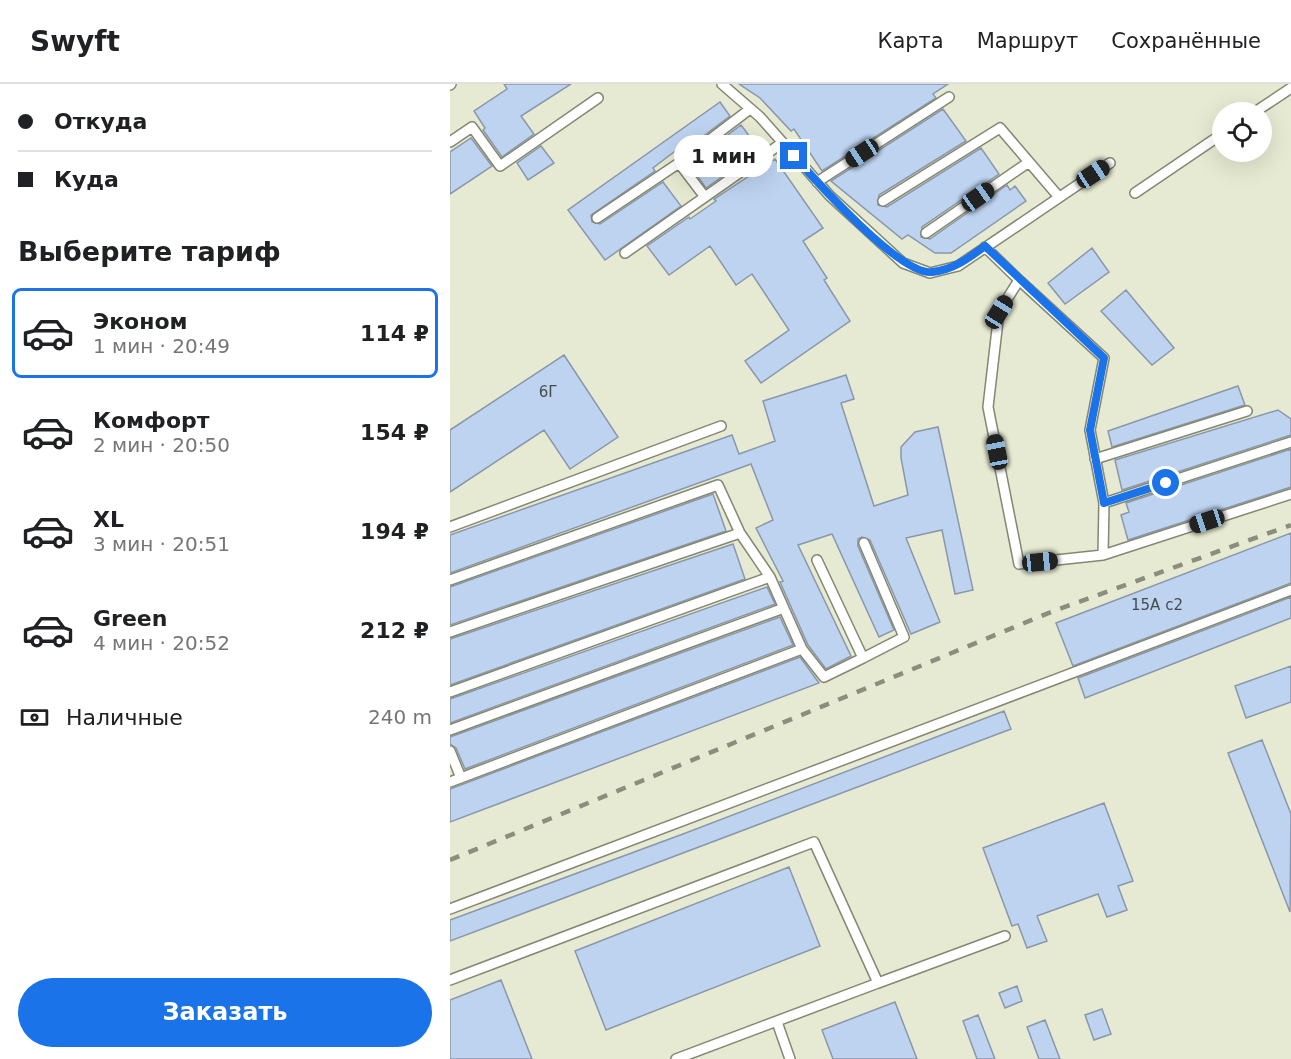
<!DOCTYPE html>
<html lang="ru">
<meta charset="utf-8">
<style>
body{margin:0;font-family:"DejaVu Sans",sans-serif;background:#f6f6f6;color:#202124;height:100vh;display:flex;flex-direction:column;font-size:22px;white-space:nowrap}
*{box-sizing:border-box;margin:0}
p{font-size:20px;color:#757577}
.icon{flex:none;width:33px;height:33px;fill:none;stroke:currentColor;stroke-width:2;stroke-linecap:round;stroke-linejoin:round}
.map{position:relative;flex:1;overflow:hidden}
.side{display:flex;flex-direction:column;background:#fff;width:450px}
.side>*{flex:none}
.banner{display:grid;align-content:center;height:132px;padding:0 18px;background:#fff}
.controls{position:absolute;left:762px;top:18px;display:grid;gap:12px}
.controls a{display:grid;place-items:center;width:60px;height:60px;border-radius:50%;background:#fff;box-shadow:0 6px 24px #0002;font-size:30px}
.end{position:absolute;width:27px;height:27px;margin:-14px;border:8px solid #1a73e8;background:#fff;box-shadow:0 0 0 3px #fff}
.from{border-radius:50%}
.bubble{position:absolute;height:42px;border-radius:21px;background:#fff;box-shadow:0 6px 24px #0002;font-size:20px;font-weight:600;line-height:42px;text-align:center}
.car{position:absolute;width:18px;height:36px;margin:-18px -9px;border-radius:8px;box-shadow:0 0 4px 2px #0007;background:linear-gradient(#222 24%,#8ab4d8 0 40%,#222 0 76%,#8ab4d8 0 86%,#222 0)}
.banner b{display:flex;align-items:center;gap:21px;height:57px;font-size:22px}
.banner b+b{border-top:2px solid #e0e0e0}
.banner i{width:15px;height:15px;background:#202124}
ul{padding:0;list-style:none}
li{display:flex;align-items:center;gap:18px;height:90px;margin:0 12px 9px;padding:0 6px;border:3px solid transparent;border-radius:9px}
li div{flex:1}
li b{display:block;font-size:22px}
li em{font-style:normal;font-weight:600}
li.current{border-color:#1a73e8}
li>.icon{width:54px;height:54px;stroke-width:1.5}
h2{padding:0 18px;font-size:27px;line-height:72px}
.pay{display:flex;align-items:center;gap:15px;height:66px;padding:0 18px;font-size:22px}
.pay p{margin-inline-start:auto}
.cta{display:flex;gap:12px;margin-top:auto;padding:12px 18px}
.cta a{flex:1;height:69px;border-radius:36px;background:#1a73e8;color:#fff;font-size:24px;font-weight:600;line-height:69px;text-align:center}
header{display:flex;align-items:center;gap:36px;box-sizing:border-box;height:84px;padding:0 30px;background:#fff;border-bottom:2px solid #e0e0e0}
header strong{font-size:28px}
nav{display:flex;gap:33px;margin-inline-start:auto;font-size:21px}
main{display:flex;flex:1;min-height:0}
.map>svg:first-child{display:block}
</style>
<header>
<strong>Swyft</strong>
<nav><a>Карта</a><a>Маршрут</a><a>Сохранённые</a></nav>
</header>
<main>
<section class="side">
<div class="banner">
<b><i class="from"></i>Откуда</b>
<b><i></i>Куда</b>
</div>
<h2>Выберите тариф</h2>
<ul>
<li class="current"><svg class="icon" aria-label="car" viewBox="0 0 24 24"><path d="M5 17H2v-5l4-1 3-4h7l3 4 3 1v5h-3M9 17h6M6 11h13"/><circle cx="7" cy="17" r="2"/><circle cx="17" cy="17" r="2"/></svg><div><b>Эконом</b><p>1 мин · 20:49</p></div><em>114 ₽</em></li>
<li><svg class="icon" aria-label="car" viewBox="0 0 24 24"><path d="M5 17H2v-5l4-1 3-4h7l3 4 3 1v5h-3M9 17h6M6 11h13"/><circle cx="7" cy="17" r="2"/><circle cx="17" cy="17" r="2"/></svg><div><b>Комфорт</b><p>2 мин · 20:50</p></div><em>154 ₽</em></li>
<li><svg class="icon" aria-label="car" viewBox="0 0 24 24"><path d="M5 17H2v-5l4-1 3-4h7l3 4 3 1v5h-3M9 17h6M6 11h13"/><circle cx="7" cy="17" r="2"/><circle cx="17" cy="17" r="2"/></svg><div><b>XL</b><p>3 мин · 20:51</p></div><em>194 ₽</em></li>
<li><svg class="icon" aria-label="car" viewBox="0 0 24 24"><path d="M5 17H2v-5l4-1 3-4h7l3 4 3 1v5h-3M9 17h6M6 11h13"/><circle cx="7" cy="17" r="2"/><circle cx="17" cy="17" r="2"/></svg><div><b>Green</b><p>4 мин · 20:52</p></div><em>212 ₽</em></li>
</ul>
<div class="pay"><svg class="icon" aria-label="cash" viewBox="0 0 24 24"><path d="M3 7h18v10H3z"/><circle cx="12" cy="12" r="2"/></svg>Наличные<p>240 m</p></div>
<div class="cta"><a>Заказать</a></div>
</section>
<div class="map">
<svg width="841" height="975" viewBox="0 0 841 975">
<rect width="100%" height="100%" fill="#e6ead2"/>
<path fill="#bdd3f0" stroke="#8a97aa" stroke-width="1.5" d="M 54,0 L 121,0 L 71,32 L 84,50 L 52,73 L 33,46 L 35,44 L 24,27 L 57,5 Z
M 289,0 L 498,0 L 483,10 L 486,14 L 372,87 L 344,45 L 341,47 L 310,14 Z
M 270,18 L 280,32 L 231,69 L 228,65 L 203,84 L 205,87 L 141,131 L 142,138 L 150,140 L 213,98 L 231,122 L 155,176 L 118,126 Z
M 493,25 L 516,57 L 429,111 L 428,121 L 437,123 L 531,64 L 549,90 L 472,143 L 471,153 L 480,155 L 557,101 L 560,106 L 565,102 L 576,117 L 501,169 L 485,169 L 458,151 L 452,155 L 381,97 Z
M 291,41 L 310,66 L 256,104 L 239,80 Z
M 21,54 L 42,82 L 0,110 L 0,68 Z
M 91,62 L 104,79 L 78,96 L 67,79 Z
M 325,75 L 373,144 L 353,157 L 377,194 L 374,196 L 400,237 L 311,299 L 295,277 L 339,246 L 302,190 L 286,201 L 260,162 L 219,191 L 197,162 L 239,133 L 240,135 L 266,117 L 264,115 Z
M 642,164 L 659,188 L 615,220 L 598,199 Z
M 676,206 L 724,264 L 702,281 L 651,227 Z
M 114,271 L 168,353 L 120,385 L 94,346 L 0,408 L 0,346 Z
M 396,291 L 404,315 L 391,319 L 424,422 L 458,411 L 451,374 L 451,363 L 465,348 L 488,343 L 523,506 L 505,510 L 492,446 L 456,454 L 490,538 L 461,550 L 420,456 L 412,453 L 408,455 L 408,462 L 444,546 L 429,553 L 382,450 L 348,461 L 401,572 L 376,585 L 358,561 L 330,498 L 333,497 L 306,444 L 323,436 L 301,380 L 0,489 L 0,451 L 282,351 L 289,370 L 325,357 L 313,317 Z
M 788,302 L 795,321 L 662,363 L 658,347 Z
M 828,326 L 841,335 L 841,351 L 672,406 L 665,376 Z
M 841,365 L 841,403 L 678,456 L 671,431 L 679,428 L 676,419 Z
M 263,410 L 276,447 L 0,541 L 0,503 Z
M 841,449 L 841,499 L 623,582 L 606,539 Z
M 283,460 L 295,495 L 0,601 L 0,555 Z
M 317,503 L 325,520 L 0,639 L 0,615 Z
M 841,513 L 841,534 L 635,614 L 628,594 Z
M 330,533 L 343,561 L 15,685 L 6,664 L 0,660 L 0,653 Z
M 350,573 L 369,599 L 0,738 L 0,705 Z
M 841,582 L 841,618 L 796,634 L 785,602 Z
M 554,627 L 561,645 L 0,857 L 0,836 L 233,750 Z
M 812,656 L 841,730 L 840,828 L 778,669 Z
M 654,719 L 683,797 L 668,802 L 677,826 L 657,833 L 648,810 L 587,832 L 597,857 L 577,864 L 568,840 L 562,842 L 533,764 Z
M 339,783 L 370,862 L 156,946 L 125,867 Z
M 51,896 L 82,975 L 0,975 L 0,916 Z
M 567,902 L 572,917 L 555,924 L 549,909 Z
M 445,918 L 467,975 L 383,975 L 372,946 Z
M 652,925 L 661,950 L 644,956 L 635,931 Z
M 528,931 L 545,975 L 527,975 L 513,937 Z
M 595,936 L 610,975 L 589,975 L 577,943 Z"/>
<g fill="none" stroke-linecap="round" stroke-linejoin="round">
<defs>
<path id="lane" d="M 272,0 L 310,33 L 380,112 L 453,179 L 480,189 L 508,182 L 660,79
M 0,1 L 1,0
M 805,28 L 841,4
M 0,58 L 22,43 L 50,82 L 148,14
M 367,98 L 499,13
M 685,109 L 772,50
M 255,113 L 229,79 L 300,25
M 433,117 L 550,44 L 579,78
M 147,134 L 229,79
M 476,149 L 579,78 L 609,113
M 535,163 L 569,196 L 549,228 L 538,323 L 569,480 L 653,471 L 654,419 L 640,346 L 654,274 L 569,196
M 175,169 L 332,59
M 645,375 L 797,327
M 654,419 L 841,358
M 0,443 L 271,342
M 653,471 L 841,410
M 0,496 L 268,401 L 290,449 L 0,548
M 352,565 L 374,593 L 413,574 L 367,476
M 413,574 L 454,553 L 414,459
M 0,608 L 320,493 L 290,449
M 0,646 L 334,524
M 0,667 L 11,694
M 0,698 L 352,565 L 320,493
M 0,825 L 841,506
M 0,896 L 364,758 L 428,899 L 226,975
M 428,899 L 555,852
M 327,938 L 340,975"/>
</defs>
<use href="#lane" stroke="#848771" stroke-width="12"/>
<use href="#lane" stroke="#fff" stroke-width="9"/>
<path stroke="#8b8e7d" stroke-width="4.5" stroke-dasharray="10 10" stroke-linecap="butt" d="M 0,776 L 601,528 L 841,441"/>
</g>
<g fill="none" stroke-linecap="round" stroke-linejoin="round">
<path stroke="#1a73e8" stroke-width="8" d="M 344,72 C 366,97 451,192 482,188 C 503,186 519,174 535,162 L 654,274 L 640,346 L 654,419 L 716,399"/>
</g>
<g text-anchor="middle" stroke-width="4.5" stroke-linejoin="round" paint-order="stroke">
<g font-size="15" fill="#464c4c">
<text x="98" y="313">6Г</text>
<text x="707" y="526">15А с2</text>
</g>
</g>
</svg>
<div class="controls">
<a><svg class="icon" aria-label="locate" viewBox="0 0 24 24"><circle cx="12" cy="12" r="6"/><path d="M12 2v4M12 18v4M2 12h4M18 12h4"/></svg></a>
</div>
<i class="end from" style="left:716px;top:399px"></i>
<i class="end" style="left:344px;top:72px"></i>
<div class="bubble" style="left:224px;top:51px;width:99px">1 мин</div>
<i class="car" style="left:412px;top:69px;rotate:237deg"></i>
<i class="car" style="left:643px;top:90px;rotate:57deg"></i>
<i class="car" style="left:528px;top:113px;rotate:55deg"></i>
<i class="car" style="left:549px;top:228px;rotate:32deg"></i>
<i class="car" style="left:547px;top:368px;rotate:349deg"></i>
<i class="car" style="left:757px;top:437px;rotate:252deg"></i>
<i class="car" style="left:590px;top:478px;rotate:84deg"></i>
</div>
</main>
